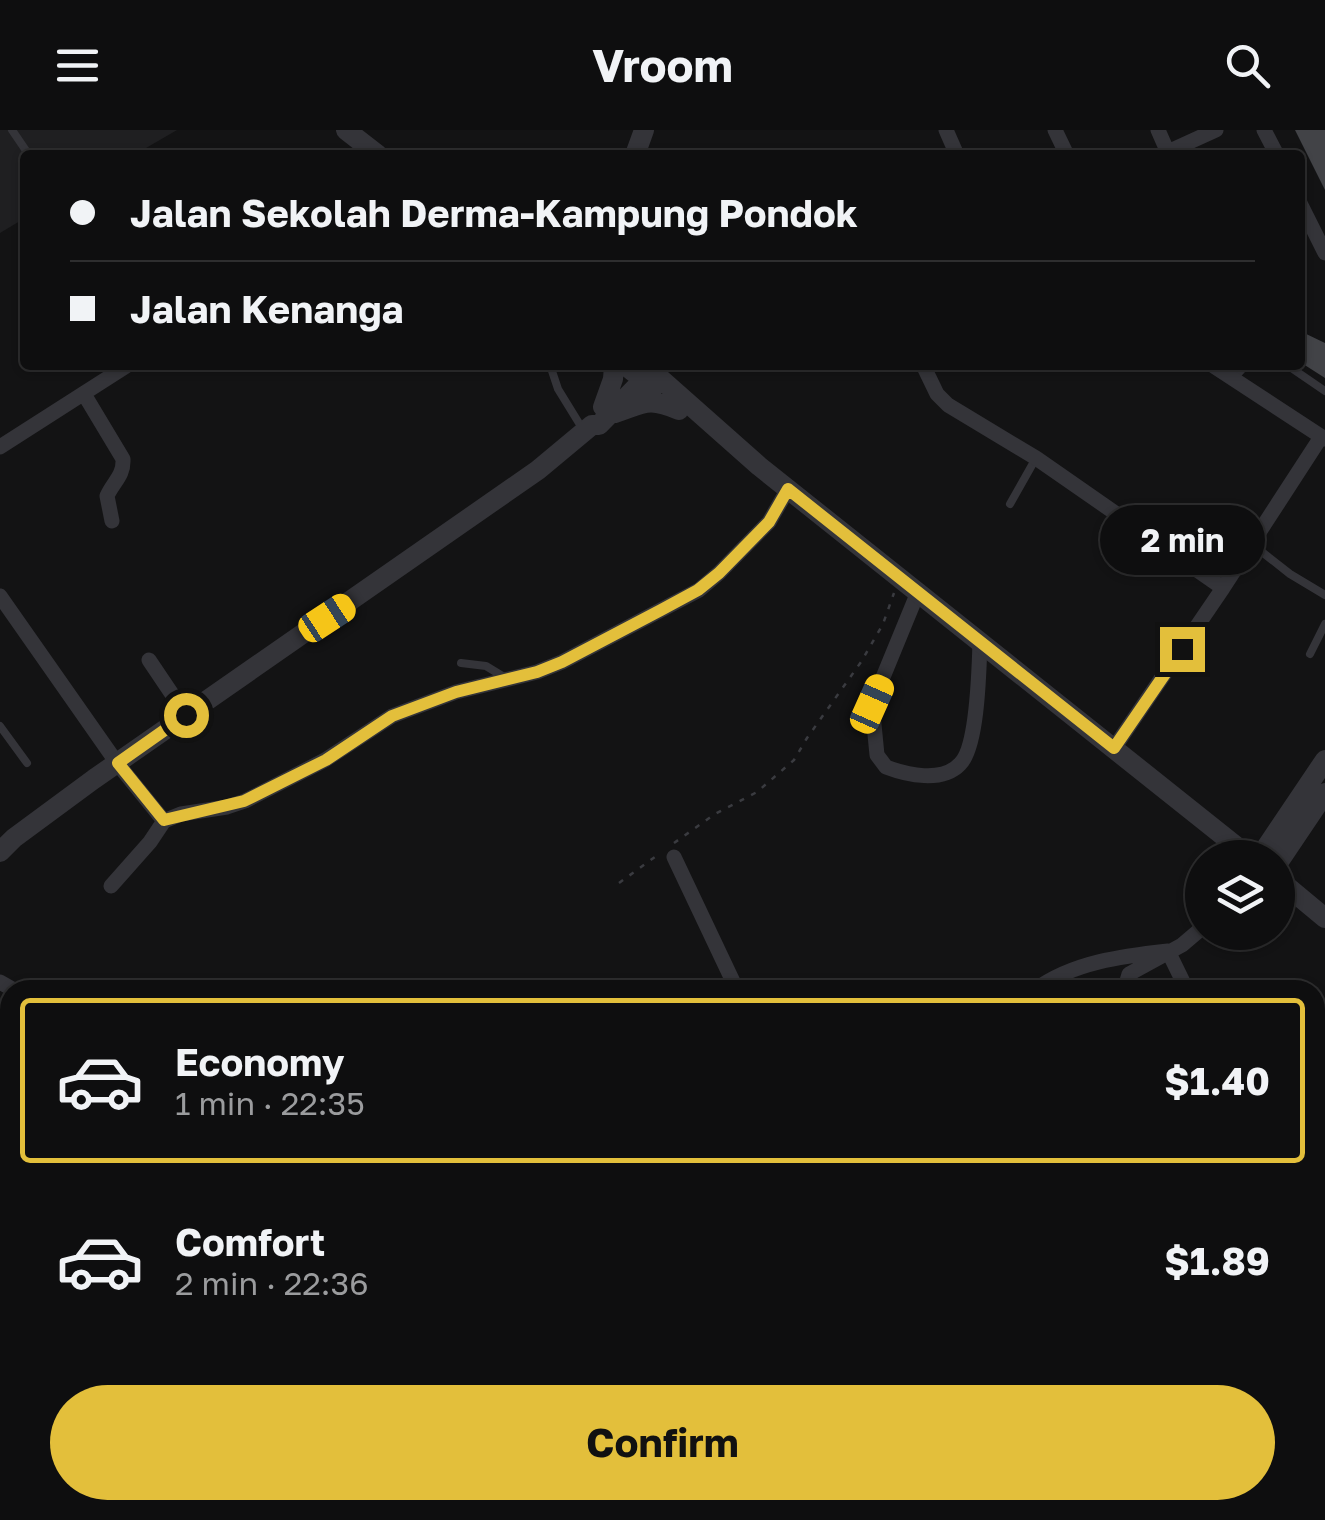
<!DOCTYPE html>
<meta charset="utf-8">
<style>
body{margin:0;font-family:"Golos Text",sans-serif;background:#1c1c1d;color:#f1f3f6;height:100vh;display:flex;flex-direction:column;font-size:38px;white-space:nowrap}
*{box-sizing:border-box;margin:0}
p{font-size:32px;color:#9b9c9e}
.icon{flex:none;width:55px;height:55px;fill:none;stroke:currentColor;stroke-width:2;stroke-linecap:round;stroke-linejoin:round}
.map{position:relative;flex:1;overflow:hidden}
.drawer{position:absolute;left:0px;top:850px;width:1325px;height:540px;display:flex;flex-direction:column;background:#0e0e0f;border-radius:30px 30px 0 0;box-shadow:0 2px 8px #0004,0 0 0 2px #2e2e2f}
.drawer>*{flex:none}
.banner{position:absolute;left:20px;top:20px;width:1285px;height:220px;border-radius:10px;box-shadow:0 2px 8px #0004,0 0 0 2px #2e2e2f;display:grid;align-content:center;height:220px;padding:0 50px;background:#0e0e0f}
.controls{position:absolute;left:1185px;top:710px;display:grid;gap:20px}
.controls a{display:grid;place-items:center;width:110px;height:110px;border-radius:50%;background:#0e0e0f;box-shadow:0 2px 8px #0004,0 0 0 2px #2e2e2f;font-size:50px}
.end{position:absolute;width:45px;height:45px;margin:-22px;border:12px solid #e3bf3b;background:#111;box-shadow:0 0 0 5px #111}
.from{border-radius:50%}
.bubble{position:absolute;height:70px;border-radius:35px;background:#0e0e0f;box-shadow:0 2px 8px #0004,0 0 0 2px #2e2e2f;font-size:32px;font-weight:700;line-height:70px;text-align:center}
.car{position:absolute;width:30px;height:60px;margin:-30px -15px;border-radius:12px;box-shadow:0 0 8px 2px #0007;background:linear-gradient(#f5c518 24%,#345 0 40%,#f5c518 0 76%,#345 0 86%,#f5c518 0)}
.banner b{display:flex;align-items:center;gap:35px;height:95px;font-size:38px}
.banner b+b{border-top:2px solid #2e2e2f}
.banner i{width:25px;height:25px;background:#f1f3f6}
ul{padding:18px 0 0;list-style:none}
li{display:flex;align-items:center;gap:30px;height:165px;margin:0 20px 15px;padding:0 30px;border:5px solid transparent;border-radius:10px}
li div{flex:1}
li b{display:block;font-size:38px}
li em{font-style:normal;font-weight:700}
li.current{border-color:#e3bf3b}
li>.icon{width:90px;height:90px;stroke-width:1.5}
.action{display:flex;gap:20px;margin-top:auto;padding:20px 50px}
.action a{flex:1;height:115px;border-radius:60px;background:#e3bf3b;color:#111;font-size:40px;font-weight:700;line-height:115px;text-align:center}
header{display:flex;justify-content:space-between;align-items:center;height:130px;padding:0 50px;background:#0e0e0f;font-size:45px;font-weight:700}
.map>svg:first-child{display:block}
</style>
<header><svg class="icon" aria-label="menu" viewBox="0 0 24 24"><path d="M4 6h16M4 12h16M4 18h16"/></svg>Vroom<svg class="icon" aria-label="search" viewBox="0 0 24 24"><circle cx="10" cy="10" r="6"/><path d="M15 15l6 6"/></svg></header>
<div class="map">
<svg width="1325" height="1390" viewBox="0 0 1325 1390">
<rect width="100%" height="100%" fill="#131314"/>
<path fill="#1f1f21" d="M 0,0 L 177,0 L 134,25 L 25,25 L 25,88 L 0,103 Z"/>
<path fill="#424347" d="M 1295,0 L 1325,0 L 1325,60 Z
M 1300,201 L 1325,213 L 1325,248 L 1300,232 Z"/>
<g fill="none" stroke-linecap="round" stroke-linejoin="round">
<path stroke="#3a3b40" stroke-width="2.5" stroke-dasharray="5 8" stroke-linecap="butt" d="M 674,713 L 715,684 L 757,662 L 794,630 L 807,608 L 861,532 L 883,494 L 894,463
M 619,753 L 659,724"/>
<path stroke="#343439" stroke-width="8" d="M 12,0 L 29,25
M 550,235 L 558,259 L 582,298
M 1287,235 L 1325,261
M 1233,249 L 1246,235
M 1010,374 L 1036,328
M 1250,415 L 1257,418 L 1290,444 L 1325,465
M 1310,524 L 1325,494
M 461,533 L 486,536 L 504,547
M 0,596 L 27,633"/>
<path stroke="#343439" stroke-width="15" d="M 946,0 L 957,25
M 1055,0 L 1067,25
M 1158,0 L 1169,25
M 1264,0 L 1277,25
M 1161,25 L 1216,0
M 1300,73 L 1325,123
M 923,235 L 937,264 L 948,275 L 1036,328 L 1223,458
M 1212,235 L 1325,309
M 84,264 L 123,329 C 124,346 113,352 107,366 L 112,391
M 0,317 L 128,235
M 918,462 L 872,574 L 877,625 L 886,637 C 907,645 942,653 960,634 C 978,617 979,538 980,512
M 0,466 L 117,633 L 164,691
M 149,530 L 186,585
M 1114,618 L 1223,458 L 1321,307
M 674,727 L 737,860
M 111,756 L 150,712 L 164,691 L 181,684 L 227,677 L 245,671 L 325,630 L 392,586 L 456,562 L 537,542 L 562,532 L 699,460 L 719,443 L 769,392 L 788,359
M 1168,821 L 1187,860
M 0,852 L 14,860
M 1035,860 C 1073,832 1123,826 1168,821
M 1131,860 L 1127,851 L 1129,844 L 1182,815 L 1202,798
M 0,1107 L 10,1105
M 1315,1294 L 1325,1312
M 967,1380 L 973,1390
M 1043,1380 L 1049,1390
M 1219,1380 L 1223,1390"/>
<path stroke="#343439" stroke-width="20" d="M 346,0 L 378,25
M 635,25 L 644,0
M 625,235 L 653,258
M 645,235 L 759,336 L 1251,728
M 603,277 L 613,249 L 614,235
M 615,283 C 645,273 648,267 679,280
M 0,722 L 14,708 L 94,649 L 538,340 L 592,295 L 599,295 L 652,241
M 1259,728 L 1325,630
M 1278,733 L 1325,663
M 1278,749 L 1325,788"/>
</g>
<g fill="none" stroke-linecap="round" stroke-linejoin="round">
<path stroke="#e3bf3b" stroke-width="12" d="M 186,585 L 118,633 L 164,690 L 244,671 L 326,630 L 392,586 L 456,562 L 537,542 L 562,532 L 661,480 L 698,460 L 719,443 L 769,392 L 788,359 L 1114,618 L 1182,519"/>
</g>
</svg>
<div class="controls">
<a><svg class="icon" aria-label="layers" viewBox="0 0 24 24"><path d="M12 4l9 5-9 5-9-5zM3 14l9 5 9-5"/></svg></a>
</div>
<i class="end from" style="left:186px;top:585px"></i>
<i class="end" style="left:1182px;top:519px"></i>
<div class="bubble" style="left:1100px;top:375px;width:165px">2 min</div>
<i class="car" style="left:327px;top:488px;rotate:57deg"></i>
<i class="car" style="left:872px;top:574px;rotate:24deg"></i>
<div class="banner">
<b><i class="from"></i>Jalan Sekolah Derma-Kampung Pondok</b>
<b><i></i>Jalan Kenanga</b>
</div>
<section class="drawer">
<ul>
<li class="current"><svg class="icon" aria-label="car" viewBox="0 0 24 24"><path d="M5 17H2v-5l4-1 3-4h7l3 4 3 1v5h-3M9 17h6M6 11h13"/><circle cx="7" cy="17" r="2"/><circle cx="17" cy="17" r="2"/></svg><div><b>Economy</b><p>1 min · 22:35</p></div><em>$1.40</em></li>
<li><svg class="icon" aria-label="car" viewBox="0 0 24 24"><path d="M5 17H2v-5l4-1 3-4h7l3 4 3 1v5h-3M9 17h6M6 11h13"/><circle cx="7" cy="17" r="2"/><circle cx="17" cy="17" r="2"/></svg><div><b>Comfort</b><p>2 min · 22:36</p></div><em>$1.89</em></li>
</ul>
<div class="action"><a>Confirm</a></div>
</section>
</div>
